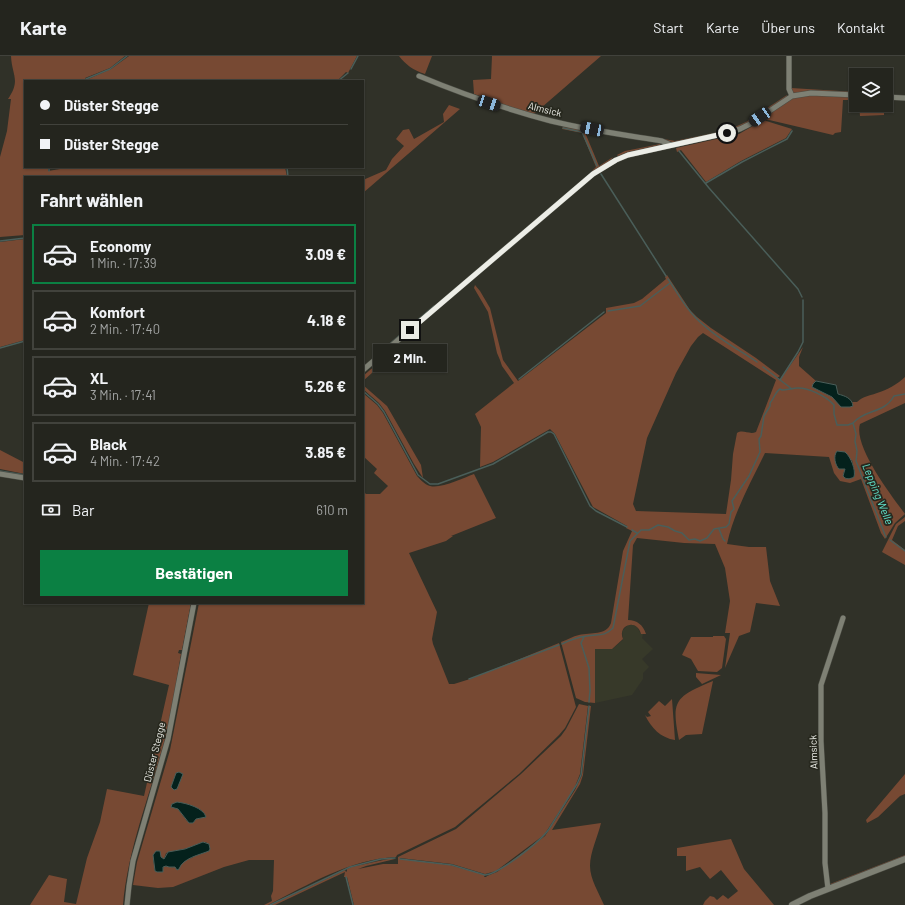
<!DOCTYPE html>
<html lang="de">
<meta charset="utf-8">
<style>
body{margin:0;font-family:Barlow,sans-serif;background:#2c2d27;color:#f1f3f6;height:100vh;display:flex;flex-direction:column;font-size:15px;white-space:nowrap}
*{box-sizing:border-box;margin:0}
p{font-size:13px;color:#a3a5a4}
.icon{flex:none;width:22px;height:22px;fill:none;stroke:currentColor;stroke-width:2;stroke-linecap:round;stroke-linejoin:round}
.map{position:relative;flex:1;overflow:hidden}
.details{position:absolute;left:24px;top:120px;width:340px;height:428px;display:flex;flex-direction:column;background:#24251e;border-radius:0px;box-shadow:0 1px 3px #0004,0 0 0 1px #41423c}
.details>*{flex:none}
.guide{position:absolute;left:24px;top:24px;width:340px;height:88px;border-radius:0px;box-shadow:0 1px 3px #0004,0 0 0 1px #41423c;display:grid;align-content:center;height:88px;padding:0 16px;background:#24251e}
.buttons{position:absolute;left:849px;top:12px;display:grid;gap:8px}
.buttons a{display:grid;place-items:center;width:44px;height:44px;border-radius:0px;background:#24251e;box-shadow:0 1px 3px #0004,0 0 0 1px #41423c;font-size:20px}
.end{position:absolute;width:18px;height:18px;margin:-9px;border:5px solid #ecede7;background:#111;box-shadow:0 0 0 2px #111}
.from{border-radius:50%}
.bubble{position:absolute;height:28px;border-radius:0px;background:#24251e;box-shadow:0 1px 3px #0004,0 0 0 1px #41423c;font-size:13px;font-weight:700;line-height:28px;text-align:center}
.car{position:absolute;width:12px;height:24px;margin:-12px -6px;border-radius:5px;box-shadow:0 0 3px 1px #0007;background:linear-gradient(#222 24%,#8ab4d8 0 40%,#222 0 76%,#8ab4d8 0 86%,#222 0)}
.guide b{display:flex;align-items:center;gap:14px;height:38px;font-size:15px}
.guide b+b{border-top:1px solid #41423c}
.guide i{width:10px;height:10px;background:#f1f3f6}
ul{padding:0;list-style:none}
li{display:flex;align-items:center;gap:12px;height:60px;margin:0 8px 6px;padding:0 8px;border:2px solid #41423c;border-radius:0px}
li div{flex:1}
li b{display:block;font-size:15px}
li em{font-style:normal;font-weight:700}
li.on{border-color:#0b8043}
li>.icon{width:36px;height:36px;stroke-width:1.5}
h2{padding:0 16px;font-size:18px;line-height:48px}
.pay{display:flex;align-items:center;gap:10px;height:44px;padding:0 16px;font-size:15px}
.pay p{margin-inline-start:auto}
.cta{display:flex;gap:8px;margin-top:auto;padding:8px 16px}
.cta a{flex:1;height:46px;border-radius:0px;background:#0b8043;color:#fff;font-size:16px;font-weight:700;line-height:46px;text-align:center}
header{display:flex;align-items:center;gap:24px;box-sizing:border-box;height:56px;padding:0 20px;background:#24251e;border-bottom:1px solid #41423c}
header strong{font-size:19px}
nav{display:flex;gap:22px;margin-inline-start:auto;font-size:14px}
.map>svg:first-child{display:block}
</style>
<header>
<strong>Karte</strong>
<nav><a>Start</a><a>Karte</a><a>Über uns</a><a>Kontakt</a></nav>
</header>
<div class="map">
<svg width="905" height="849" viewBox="0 0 905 849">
<rect width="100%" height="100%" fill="#303128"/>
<path fill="#373929" d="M 628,569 L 633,569 L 637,571 L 641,578 L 643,578 L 642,582 L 653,593 L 642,603 L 649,611 L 643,617 L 643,623 L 632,639 L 595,647 L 594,593 L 612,593 L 623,584 L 622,575 Z"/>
<path fill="#774933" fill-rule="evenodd" d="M 11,0 L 125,0 L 110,12 L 85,22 L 86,24 L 111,13 L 129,0 L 357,0 L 348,17 L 346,16 L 337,25 L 82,25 L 82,23 L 74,25 L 25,25 L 25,111 L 48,111 L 48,115 L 72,111 L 285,111 L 287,121 L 25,121 L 25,179 L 0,181 L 0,101 L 7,75 L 11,43 L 8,43 C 21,24 12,20 11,0 Z
M 399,0 L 432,0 L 425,18 C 413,14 406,9 399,0 Z
M 492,0 L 601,0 L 534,58 L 527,58 L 474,38 L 473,24 L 491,23 Z
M 791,32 L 856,36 L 856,38 L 793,37 Z
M 787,39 L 786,42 L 752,65 L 735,74 L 676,87 L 658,82 L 675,85 L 728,74 L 746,66 Z
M 803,39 L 849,40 L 849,44 L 843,44 L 841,76 L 835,77 L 833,79 L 765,63 L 763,61 L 794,41 Z
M 449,49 L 460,53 L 363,137 L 363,124 L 386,114 L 392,103 L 404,90 L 396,83 L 403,74 L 409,73 L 414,83 L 444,66 L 443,58 Z
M 859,49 L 884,49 L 884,59 L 860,60 Z
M 763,64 L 792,73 L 786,82 L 741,105 L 706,126 L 681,94 L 677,96 L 676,92 L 739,78 Z
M 563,71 L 584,74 L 599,110 L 613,101 L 610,105 L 592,117 L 592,115 L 596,111 L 582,77 L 562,73 Z
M 660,88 L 661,90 L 618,100 L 617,99 L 625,95 Z
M 25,183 L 25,284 L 0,291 L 0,186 Z
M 667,219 L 690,254 L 697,261 L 711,272 L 756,302 L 780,320 L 777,322 L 780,324 L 803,291 L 799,301 L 799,310 L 816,325 L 814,326 L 812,331 L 832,341 L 836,344 L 853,348 L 852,346 L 857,346 C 865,339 867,341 877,337 C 887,334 898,328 905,321 L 905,347 L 860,368 C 853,390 892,440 905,458 L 895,467 L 885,483 L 881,477 L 861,423 L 850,427 L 840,425 L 834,417 L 829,401 L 765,397 C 751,426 734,456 727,488 L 749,491 L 766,491 L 770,525 L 780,550 L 756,547 L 750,576 L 739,580 L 725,612 L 730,577 L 725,577 L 730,545 L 725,512 L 715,488 L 684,487 L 637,482 L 633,489 L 628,564 C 637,564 643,569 646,578 L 641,578 C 637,562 617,569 623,583 L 612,593 L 595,593 L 595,647 L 585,646 L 576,642 L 561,586 C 567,584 573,580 579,579 C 591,576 606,580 611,567 L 623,495 L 632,475 L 626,472 L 627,470 L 593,451 L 555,378 L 550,373 L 493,406 L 480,411 L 481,371 L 475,358 L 514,327 L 502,310 L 500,304 L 497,297 L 488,256 L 474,232 L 475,229 L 480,235 L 490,252 L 503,304 L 518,325 L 606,257 L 606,252 L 634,247 L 642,243 L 666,223 L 665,221 ZM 703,277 L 776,324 L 756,376 C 749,379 743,373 737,377 L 733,398 L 731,424 L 726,458 L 636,455 L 633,448 L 647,382 L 676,317 L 691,290 L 698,281 ZM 852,404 L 855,417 L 843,418 L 845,413 L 840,413 Z
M 390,297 L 392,299 L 363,325 L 363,320 Z
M 363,329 L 387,350 L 421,409 L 423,422 L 414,408 L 385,355 L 379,347 L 363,333 Z
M 363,337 L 377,349 L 383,357 L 417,420 C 421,424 424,428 430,430 C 441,433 463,422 474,418 L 496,462 L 451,480 L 453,480 L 446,485 L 409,497 L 437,556 L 432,583 L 433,588 L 449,628 L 454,628 L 470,623 L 559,587 L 576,651 L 565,672 L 559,679 L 519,718 L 455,771 L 397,799 L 396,801 C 350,803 308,829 268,849 L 264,849 L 272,845 L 271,840 L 273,835 L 274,804 L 249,804 L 224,811 L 173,831 L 158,832 L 133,829 L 137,806 L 170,694 L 199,547 L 363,547 L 363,435 L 366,438 L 380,438 L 388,430 L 374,417 L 377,413 L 363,400 ZM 172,748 C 182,749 203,749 206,761 L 196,763 L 193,767 L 187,765 L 178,753 L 171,751 ZM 203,786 L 207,786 L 192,802 C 185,802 181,809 174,811 C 171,812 168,810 164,810 L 163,813 L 155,815 L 153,803 L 161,797 L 161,801 L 164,803 L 166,797 L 188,792 Z
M 0,394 L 25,407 L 25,418 L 0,413 Z
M 905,461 L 905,465 L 898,470 L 892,484 L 905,494 L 905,509 L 882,496 L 896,468 Z
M 149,547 L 191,547 L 182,594 L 179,594 L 178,597 L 181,598 C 176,627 172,658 164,687 C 149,741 128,793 123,849 L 30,849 L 49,819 L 67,823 L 64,846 L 76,848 L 87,802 L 100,766 L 107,733 L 144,740 L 169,629 L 133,619 Z
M 713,580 L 724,580 L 726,583 L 722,612 L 717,616 L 698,615 L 691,603 L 682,599 L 691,581 L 713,581 Z
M 696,617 L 721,619 L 702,628 L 696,621 Z
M 713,625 L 702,678 L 686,679 L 679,684 C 671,644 675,641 713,625 Z
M 672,643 L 675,684 C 661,682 651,672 645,659 L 647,661 L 651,660 L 648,656 L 659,645 L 665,650 Z
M 579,648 L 588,650 L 580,718 L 574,733 L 544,779 L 496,815 L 485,818 L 452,808 L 400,802 L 400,803 L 450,809 L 485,819 L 484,821 L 486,821 L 487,820 L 497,816 L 545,780 L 575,734 L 582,719 L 589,650 L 591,650 L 583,719 L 580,728 L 552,774 L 601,767 C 598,780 590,796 590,810 C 590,823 599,837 604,849 L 354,849 L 347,821 L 344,821 L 345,816 L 275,849 L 271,849 L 345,814 L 346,816 L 347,815 L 347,813 L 351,811 L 388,803 L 395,803 L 366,810 L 358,813 L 383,808 L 398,808 L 398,801 L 456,773 L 521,718 L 561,680 L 566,673 Z
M 905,718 L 905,738 L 900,740 L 878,761 L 867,767 L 866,764 Z
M 731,783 L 744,813 L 774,849 L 703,849 L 705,845 L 710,840 L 714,841 L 717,844 L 723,839 L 727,842 L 728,843 L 738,835 L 721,814 L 710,823 L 700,811 L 686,815 L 686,800 L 677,800 L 677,792 Z
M 905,799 L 905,801 L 831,829 L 830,828 Z"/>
<path fill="#04211c" stroke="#4a5e59" d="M 816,325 L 836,329 L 838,338 C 845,340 852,342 853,350 L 850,351 L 841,351 L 832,341 L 812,331 L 813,328 Z
M 837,395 L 845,396 C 851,401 856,414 854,421 C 850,423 846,424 843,420 L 845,413 L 839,413 C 835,409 833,400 837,395 Z
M 179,716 L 183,718 L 177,733 L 174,734 L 171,731 L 176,717 Z
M 177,746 C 186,747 204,752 206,761 L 196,763 L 193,767 L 189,767 L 178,753 L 171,751 L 172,748 Z
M 203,786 L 209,788 L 210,793 L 209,795 C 199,799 183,802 179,813 L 177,814 L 175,811 L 169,811 L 166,810 L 163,811 L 163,816 L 157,816 L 155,815 L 153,799 L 156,795 L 160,795 L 161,801 L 164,803 L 168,796 L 185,793 Z"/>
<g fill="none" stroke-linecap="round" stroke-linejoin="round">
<path stroke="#4a5e59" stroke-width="1.5" d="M 351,13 L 358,0
M 86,23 L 110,13 L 127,0
M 79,25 L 82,24
M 338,25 L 348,17
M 563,72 L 582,76 L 597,110
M 679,95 L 709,132 L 798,233 L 802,241
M 287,111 L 288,121
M 49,115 L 49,111
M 601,118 L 666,220
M 706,127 L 742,106 L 787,83 L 792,75
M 0,185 L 25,182
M 668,223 C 677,236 684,250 695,261 C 712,279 736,292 757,306
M 608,255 L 640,250 L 670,227
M 0,292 L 25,285
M 379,297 L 434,250
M 763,311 L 792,333
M 519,323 L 604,256
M 780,324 L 798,296 L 803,286 L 803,244
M 363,335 L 378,348 L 384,356 L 418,419 L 430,428 L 438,428 L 493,408 L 548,376 L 551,376 L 554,378 L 590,450 L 596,455 L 627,471
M 0,415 L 25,419
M 719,473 L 723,483 L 725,485
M 632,474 L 637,477
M 886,481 L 885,479 L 856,405 L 857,395 L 855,385 L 856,378 L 853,367 C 865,353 884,358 894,340 L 905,338
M 890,484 L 905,495
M 584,581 L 581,587 L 589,612 L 590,635 L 589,646
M 562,588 C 570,584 579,581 587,580 C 599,578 604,581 613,572 L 630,485 L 641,474 L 649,474 L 658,469 L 668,471 L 675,475 L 682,477 L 689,484 L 695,483 L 700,485 L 707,482 L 714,473 L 726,471 L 729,468 L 731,456 L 734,453 L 732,445 L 749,420 L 760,396 L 759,383 L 761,380 L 764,360 L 770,350 L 770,347 C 774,343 775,336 780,333 L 782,334 C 787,334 793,332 798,332 C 809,332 826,340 834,349 L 834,358 L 837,369 L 848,369 L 853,367
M 469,623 L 559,589
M 400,803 L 452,809 L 485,819 C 499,818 541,785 549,773 L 577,728 L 581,719 L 589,650
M 346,821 L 353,849
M 270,849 L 350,811 L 381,803 L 395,802"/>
<defs>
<path id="minor" d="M 789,0 L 789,33 L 792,40
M 419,20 C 462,38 506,53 551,65 C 588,74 625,79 662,85 L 671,89
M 886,41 L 905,42
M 363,314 L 593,118 L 616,104 L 628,99 L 727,77 L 740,73 L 750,68 L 792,40 L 811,37 L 856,39
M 0,418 L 25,422
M 828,833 L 825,807 L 825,757 L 821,685 L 821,629 L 843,562
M 127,849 L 129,830 L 133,805 L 168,683 L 194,547"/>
<path id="tertiary" d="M 792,849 L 810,840 L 905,803"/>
</defs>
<use href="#minor" stroke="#4b4c44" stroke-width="6"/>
<use href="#tertiary" stroke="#4b4c44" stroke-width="7"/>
<use href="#minor" stroke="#7e8074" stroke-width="5"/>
<use href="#tertiary" stroke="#7e8074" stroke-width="6"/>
</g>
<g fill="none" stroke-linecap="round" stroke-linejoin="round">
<path stroke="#ecede7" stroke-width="5" d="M 410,274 L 593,118 L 616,104 L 628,99 L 727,77"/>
</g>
<g text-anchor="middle" stroke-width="3.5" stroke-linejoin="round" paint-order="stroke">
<g font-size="10" fill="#ecede7" stroke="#27281e">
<text transform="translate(545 53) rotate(14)" y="4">Almsick</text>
<text transform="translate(154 696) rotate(-76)" y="4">Düster Stegge</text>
<text transform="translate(813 696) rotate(-92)" y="4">Almsick</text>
</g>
<g font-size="11" font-style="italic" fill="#61e2cb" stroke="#27281e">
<text transform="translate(878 438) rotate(68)" y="4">Lepping Welle</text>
</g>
</g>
</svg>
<div class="buttons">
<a><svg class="icon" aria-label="layers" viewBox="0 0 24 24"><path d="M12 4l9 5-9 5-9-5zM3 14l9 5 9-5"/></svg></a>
</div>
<i class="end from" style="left:727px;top:77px"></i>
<i class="end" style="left:410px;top:274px"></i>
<div class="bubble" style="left:373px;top:288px;width:74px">2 Min.</div>
<i class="car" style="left:489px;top:47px;rotate:108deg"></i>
<i class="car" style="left:760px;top:61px;rotate:236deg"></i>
<i class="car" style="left:592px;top:73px;rotate:281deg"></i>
<div class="guide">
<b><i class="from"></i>Düster Stegge</b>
<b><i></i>Düster Stegge</b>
</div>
<section class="details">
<h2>Fahrt wählen</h2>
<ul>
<li class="on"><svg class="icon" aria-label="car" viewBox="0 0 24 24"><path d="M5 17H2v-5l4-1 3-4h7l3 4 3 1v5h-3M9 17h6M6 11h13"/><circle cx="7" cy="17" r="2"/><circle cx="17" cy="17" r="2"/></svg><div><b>Economy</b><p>1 Min. · 17:39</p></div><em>3.09 €</em></li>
<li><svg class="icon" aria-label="car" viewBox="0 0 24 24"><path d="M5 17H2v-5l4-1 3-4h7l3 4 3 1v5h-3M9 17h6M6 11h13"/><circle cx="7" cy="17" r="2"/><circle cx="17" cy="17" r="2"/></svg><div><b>Komfort</b><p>2 Min. · 17:40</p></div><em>4.18 €</em></li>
<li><svg class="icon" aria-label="car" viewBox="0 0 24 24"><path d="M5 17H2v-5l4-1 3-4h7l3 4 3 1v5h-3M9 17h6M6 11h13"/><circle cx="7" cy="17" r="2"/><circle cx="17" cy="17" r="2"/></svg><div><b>XL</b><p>3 Min. · 17:41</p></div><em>5.26 €</em></li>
<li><svg class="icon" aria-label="car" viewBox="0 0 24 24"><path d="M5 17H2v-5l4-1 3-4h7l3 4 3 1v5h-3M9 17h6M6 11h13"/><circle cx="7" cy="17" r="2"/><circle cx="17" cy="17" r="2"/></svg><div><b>Black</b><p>4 Min. · 17:42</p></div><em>3.85 €</em></li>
</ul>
<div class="pay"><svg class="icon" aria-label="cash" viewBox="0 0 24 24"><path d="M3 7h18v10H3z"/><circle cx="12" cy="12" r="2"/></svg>Bar<p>610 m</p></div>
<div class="cta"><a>Bestätigen</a></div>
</section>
</div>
